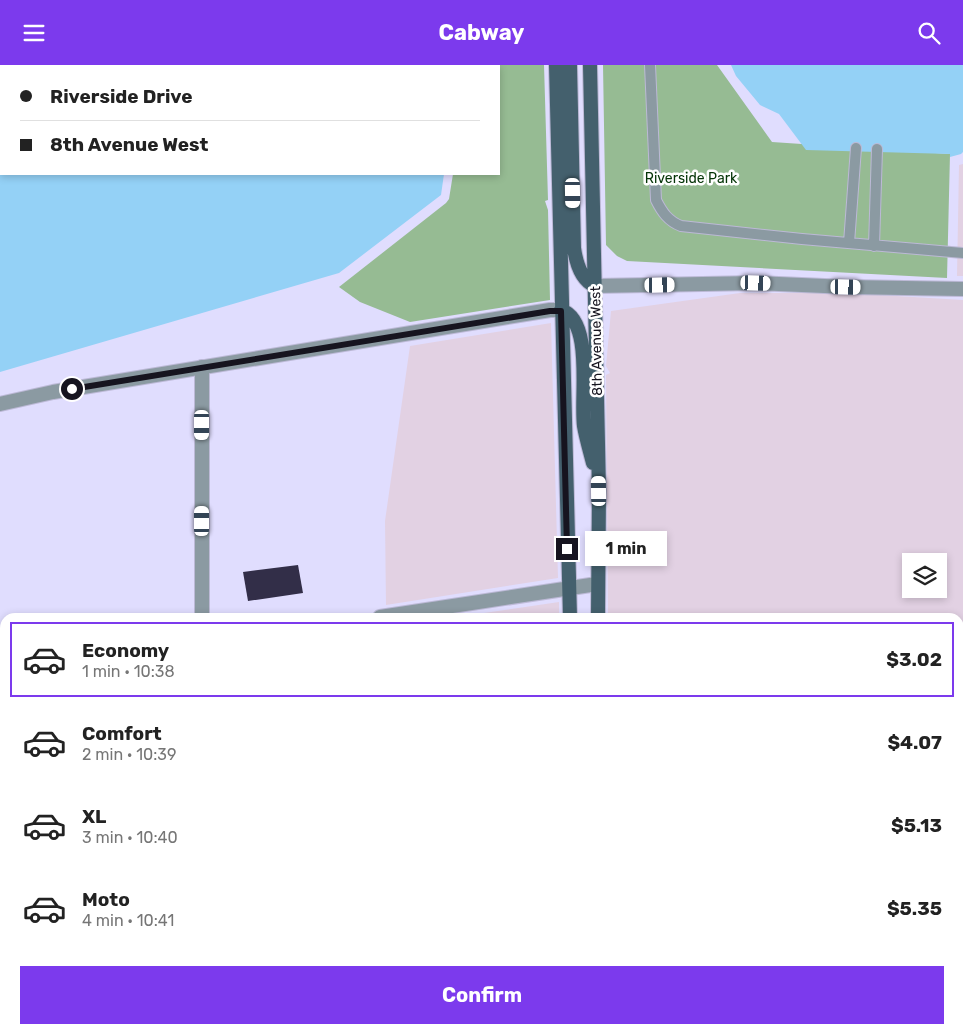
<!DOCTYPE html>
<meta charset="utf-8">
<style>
body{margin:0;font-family:Rubik,sans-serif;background:#f2f2f2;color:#222;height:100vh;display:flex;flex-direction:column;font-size:19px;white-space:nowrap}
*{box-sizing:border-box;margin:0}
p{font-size:16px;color:#767676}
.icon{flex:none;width:28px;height:28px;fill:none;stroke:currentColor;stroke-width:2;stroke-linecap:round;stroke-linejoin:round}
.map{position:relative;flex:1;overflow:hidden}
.side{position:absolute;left:0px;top:548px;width:964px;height:421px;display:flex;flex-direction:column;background:#fff;border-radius:15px 15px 0 0;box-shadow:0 2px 8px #0003}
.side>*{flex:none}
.banner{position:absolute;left:0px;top:0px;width:500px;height:110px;box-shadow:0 2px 8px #0003;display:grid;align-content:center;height:110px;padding:0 20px;background:#fff}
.tools{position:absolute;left:902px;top:488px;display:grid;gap:10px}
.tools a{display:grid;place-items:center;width:45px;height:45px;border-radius:0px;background:#fff;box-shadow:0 2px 8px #0003;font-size:25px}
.end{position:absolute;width:22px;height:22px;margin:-11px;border:6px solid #16141f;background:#fff;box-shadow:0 0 0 2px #fff}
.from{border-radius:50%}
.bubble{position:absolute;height:35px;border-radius:0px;background:#fff;box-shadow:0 2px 8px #0003;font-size:16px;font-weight:700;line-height:35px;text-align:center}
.car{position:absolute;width:15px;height:30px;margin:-15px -8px;border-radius:6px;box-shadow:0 0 4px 1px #0007;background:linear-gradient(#fff 24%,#345 0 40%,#fff 0 76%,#345 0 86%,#fff 0)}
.banner b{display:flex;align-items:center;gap:18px;height:48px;font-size:19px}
.banner b+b{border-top:1px solid #e0e0e0}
.banner i{width:12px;height:12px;background:#222}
ul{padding:9px 0 0;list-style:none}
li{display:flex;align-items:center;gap:15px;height:75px;margin:0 10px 8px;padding:0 10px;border:2px solid transparent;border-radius:0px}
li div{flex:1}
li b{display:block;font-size:19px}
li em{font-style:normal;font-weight:700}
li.active{border-color:#7c3aed}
li>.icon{width:45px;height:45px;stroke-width:1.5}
.action{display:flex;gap:10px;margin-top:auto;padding:10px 20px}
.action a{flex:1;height:58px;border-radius:0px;background:#7c3aed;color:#fff;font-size:20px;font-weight:700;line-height:58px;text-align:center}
header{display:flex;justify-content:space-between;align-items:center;height:65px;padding:0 20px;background:#7c3aed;color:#fff;font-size:22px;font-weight:700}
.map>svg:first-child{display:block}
</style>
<header><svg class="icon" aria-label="menu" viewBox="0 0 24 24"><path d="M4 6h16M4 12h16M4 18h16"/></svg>Cabway<svg class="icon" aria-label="search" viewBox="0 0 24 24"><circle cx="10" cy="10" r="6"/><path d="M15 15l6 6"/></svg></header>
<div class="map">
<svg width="963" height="968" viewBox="0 0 963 968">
<rect width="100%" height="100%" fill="#e0ddfe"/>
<path fill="#e2d1e3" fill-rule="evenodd" d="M 963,99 L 963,211 L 957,211 L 959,100 Z
M 740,228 L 846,228 L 963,235 L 963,809 L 959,809 L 959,552 L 608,552 L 606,310 L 610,308 L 606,301 L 611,246 ZM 911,496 L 939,496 L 939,524 L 911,524 Z
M 551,258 L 558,513 L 386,540 L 385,456 L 410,281 Z
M 559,537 L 559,552 L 456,552 Z
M 959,832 L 963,832 L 963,968 L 597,968 L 597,964 L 959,964 Z
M 384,964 L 576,964 L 576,968 L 384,968 Z"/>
<path fill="#96bb93" d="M 467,0 L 544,0 L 548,135 L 545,136 L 548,145 L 550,235 L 410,257 L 360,237 L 339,222 L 446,138 L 449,134 L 453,109 L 499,109 L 499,1 L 467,1 Z
M 603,0 L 717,0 L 772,77 L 950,89 L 947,213 L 627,196 L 617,191 L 606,180 Z"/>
<path fill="#94d1f6" d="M 0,0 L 458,0 L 1,1 L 1,109 L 444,109 L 441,130 L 339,208 L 0,307 Z
M 731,0 L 963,0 L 963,87 L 961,89 L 950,92 L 950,89 L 806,85 L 779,49 L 760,40 L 736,11 Z"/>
<path fill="#322e48" d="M 298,500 L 303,528 L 248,536 L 243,507 Z"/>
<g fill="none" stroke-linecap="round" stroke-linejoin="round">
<defs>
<path id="service" d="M 650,0 L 656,135 C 662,147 668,156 681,161 L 802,174 L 963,188
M 849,178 L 856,83
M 874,181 L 877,84
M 959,640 L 963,640
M 959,710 L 963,710
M 520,968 L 520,964
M 641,968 L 641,964"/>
<path id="minor" d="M 202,302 L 202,552
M 380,552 L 597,519
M 0,618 L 5,617
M 0,799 L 5,799
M 959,821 L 963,821
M 202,964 L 202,968"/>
<path id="tertiary" d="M 595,221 L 756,218 L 847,222 L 963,224
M 0,339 L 53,327 L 550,245 L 561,245"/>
<path id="primary" d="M 556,0 L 570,552
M 570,0 L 574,183 C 576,197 581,215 595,221
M 590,0 L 599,426 L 598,552
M 561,245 C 594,256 580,333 584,361 C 586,373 590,386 593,398
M 587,964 L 587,968"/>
</defs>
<use href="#service" stroke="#bcb9d6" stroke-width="12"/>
<use href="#minor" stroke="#bcb9d6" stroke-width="16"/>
<use href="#tertiary" stroke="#bcb9d6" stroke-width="16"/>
<use href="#primary" stroke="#bcb9d6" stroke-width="16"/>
<use href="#service" stroke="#8b9aa2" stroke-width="10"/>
<use href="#minor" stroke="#8b9aa2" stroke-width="14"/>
<use href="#tertiary" stroke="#8b9aa2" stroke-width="14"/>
<use href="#primary" stroke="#44606d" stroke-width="14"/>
</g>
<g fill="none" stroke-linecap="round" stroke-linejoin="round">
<path stroke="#16141f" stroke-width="6" d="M 72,324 L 550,246 L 561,246 L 567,484"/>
</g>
<g text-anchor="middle" stroke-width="5" stroke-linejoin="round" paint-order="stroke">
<g font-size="14" fill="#043406" stroke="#fff">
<text x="691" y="118">Riverside Park</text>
</g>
<g font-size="14" fill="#16141f" stroke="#fff">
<text transform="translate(596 276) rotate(-91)" y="5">8th Avenue West</text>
</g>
</g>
</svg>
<div class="tools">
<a><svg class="icon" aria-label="layers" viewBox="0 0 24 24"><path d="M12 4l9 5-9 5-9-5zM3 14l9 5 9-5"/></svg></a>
</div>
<i class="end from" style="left:72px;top:324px"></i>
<i class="end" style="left:567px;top:484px"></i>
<div class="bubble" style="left:585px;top:466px;width:82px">1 min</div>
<i class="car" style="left:573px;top:128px;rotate:179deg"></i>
<i class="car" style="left:756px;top:218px;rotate:92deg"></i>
<i class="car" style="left:660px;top:220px;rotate:89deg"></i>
<i class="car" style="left:846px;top:222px;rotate:91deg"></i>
<i class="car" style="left:202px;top:360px;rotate:180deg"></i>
<i class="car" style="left:599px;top:426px;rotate:359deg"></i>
<i class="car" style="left:202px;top:456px;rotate:0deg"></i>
<div class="banner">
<b><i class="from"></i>Riverside Drive</b>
<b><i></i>8th Avenue West</b>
</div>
<section class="side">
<ul>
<li class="active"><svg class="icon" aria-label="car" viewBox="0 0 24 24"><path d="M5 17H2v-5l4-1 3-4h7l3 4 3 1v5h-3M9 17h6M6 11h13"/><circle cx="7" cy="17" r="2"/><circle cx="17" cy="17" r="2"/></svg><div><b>Economy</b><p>1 min · 10:38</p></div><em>$3.02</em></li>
<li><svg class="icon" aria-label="car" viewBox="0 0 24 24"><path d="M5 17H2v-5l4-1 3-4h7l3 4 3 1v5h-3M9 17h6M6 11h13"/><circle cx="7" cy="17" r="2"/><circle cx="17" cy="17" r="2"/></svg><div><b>Comfort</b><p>2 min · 10:39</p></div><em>$4.07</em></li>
<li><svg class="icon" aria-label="car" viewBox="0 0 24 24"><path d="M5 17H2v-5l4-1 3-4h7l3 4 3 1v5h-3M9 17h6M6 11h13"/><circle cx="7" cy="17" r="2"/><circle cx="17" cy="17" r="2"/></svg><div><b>XL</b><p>3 min · 10:40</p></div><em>$5.13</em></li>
<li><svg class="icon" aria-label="car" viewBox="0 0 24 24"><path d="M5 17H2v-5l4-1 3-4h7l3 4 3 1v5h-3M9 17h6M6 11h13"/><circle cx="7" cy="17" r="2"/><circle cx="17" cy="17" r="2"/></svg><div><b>Moto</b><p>4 min · 10:41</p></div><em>$5.35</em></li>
</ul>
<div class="action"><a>Confirm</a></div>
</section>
</div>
